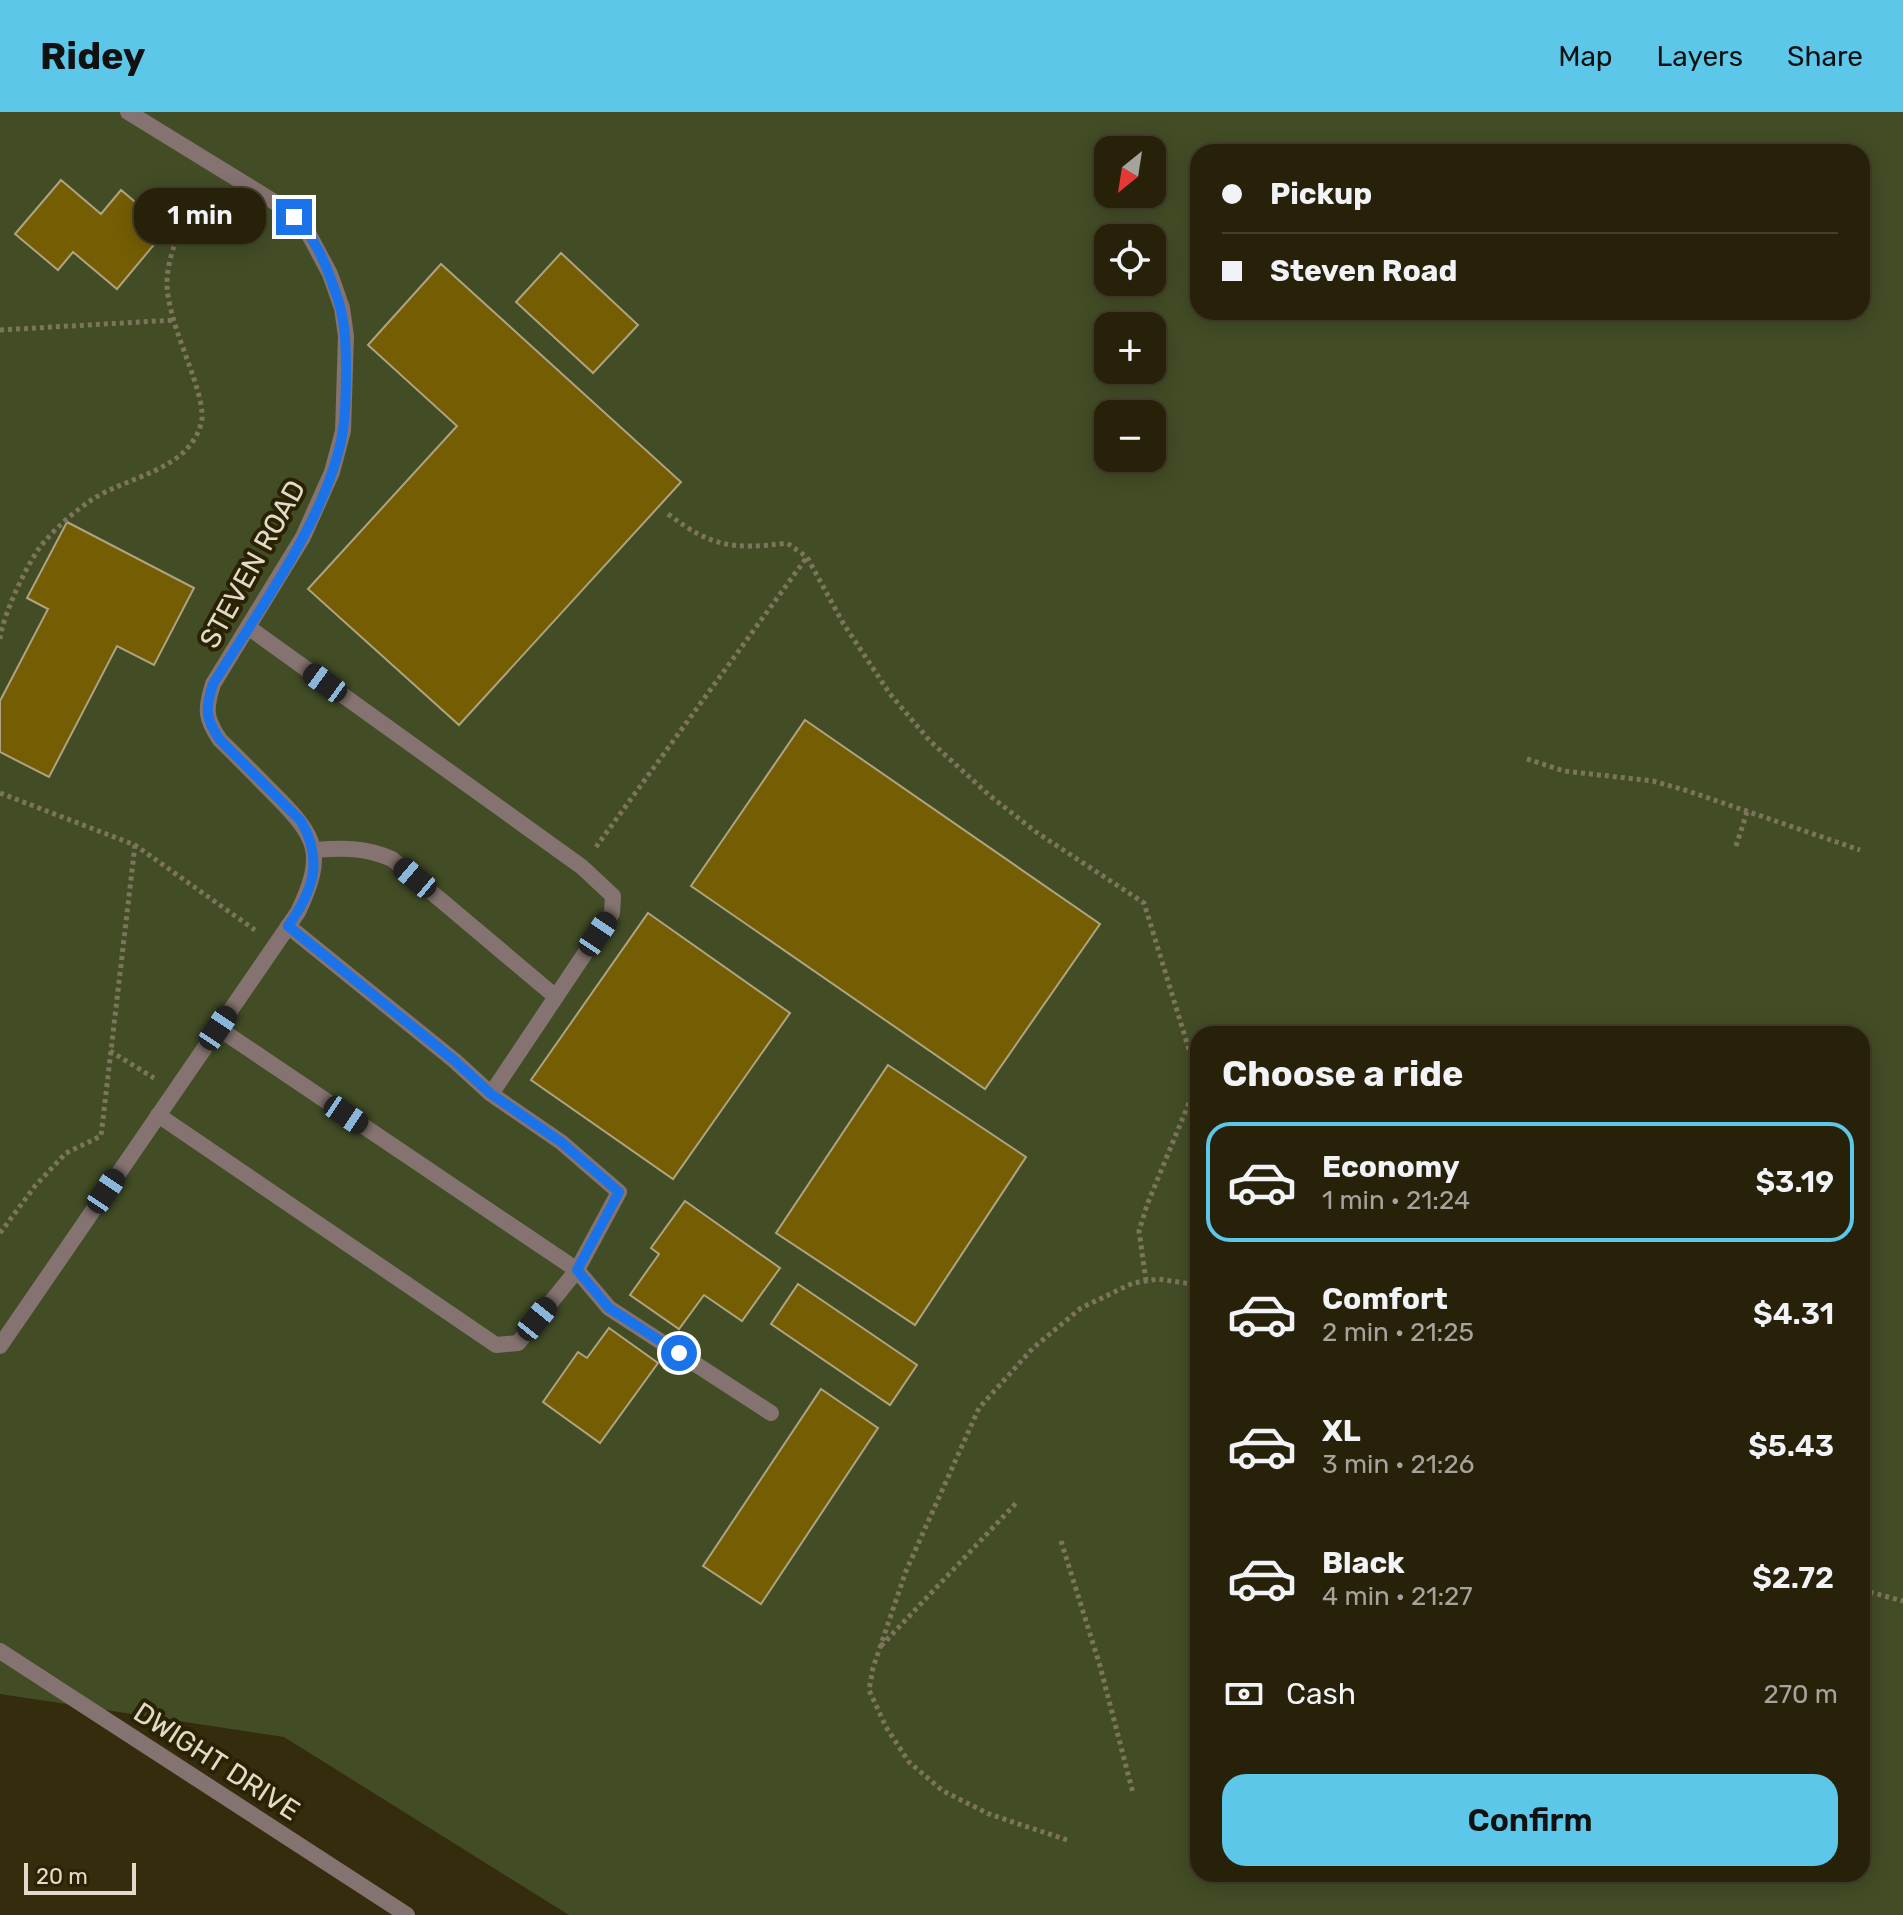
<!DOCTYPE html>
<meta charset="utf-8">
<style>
body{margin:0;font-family:Rubik,sans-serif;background:#342e18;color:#f1f3f6;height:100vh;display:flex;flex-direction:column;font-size:30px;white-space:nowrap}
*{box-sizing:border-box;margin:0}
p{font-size:26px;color:#a5a39c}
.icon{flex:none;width:44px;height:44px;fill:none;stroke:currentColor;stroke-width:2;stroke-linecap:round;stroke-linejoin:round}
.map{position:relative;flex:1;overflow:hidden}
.drawer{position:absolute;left:1190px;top:914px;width:680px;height:856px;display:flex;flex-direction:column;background:#28210a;border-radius:24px;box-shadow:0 4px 20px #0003,0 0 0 2px #443e2b}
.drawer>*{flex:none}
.banner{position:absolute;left:1190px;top:32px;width:680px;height:176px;border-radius:24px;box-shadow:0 4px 20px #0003,0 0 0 2px #443e2b;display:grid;align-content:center;height:176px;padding:0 32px;background:#28210a}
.needle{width:52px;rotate:210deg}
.buttons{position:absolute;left:1094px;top:24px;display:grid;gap:16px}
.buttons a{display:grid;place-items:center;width:72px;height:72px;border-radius:16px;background:#28210a;box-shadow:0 4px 20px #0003,0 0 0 2px #443e2b;font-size:40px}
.scale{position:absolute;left:24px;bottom:20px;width:112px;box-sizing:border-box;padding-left:8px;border:4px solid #e1dcca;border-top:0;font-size:22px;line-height:28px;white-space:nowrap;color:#e1dcca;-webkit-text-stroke:6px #2b2203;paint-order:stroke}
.end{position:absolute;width:36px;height:36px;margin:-18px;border:10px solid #1a73e8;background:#fff;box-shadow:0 0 0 4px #fff}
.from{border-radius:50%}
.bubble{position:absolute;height:56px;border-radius:24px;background:#28210a;box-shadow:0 4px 20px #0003,0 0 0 2px #443e2b;font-size:26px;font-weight:600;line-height:56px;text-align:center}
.car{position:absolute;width:24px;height:48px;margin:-24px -12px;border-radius:10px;box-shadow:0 0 6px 2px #0007;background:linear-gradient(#222 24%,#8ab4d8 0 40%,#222 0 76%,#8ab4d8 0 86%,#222 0)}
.banner b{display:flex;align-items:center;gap:28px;height:76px;font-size:30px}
.banner b+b{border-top:2px solid #443e2b}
.banner i{width:20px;height:20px;background:#f1f3f6}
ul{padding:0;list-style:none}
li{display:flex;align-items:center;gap:24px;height:120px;margin:0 16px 12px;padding:0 16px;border:4px solid transparent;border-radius:24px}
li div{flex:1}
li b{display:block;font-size:30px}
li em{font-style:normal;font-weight:600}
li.selected{border-color:#5cc7e8}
li>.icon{width:72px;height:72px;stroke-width:1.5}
h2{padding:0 32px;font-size:36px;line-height:96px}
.pay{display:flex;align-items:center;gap:20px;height:88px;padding:0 32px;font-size:30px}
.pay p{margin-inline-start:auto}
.primary-button{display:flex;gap:16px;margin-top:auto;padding:16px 32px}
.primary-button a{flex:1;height:92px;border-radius:24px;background:#5cc7e8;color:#111;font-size:32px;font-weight:600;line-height:92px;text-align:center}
header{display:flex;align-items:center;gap:48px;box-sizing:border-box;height:112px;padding:0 40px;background:#5cc7e8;color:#111}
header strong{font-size:38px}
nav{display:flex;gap:44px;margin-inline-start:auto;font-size:28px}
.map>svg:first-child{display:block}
</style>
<header>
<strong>Ridey</strong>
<nav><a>Map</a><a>Layers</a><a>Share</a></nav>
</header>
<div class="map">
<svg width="1903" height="1803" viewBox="0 0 1903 1803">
<rect width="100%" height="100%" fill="#352c0d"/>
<path fill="#424d26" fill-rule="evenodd" d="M 0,0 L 1903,0 L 1903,1803 L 569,1803 L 284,1625 L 0,1582 ZM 1108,38 L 1152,38 L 1152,82 L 1108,82 ZM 1198,40 L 1862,40 L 1862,200 L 1198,200 ZM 1108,126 L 1152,126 L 1152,170 L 1108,170 ZM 1108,214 L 1152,214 L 1152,258 L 1108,258 ZM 1108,302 L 1152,302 L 1152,346 L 1108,346 ZM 1198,922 L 1862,922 L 1862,1762 L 1198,1762 Z"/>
<path fill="#745d03" stroke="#afa382" stroke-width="2" d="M 61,68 L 101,102 L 121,78 L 167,117 L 117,177 L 73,140 L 58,158 L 15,122 Z
M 561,141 L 638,213 L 593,261 L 516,190 Z
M 441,152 L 681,370 L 459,613 L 308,477 L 457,314 L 368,233 Z
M 67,410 L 194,476 L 154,553 L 117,534 L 49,665 L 0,640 L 0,589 L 48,497 L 27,486 Z
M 805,608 L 1100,812 L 985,977 L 691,774 Z
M 648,801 L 790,901 L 673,1067 L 531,968 Z
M 888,953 L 1026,1045 L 915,1213 L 776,1121 Z
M 685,1089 L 780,1156 L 742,1209 L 704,1183 L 679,1217 L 630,1183 L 659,1142 L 651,1136 Z
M 798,1172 L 917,1253 L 890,1293 L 771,1212 Z
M 609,1216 L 658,1251 L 600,1331 L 543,1290 L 578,1240 L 587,1246 Z
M 821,1277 L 878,1316 L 761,1492 L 703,1454 Z"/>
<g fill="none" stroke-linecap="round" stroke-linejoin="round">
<path stroke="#7c755b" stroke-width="5" stroke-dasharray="4 4" stroke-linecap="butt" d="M 0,218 L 175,208
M 668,402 C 711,435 734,438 787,431 L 807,445 L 843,511 L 890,582 L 930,629 L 989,683 L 1036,720 L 1144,791 L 1198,967
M 0,527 C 2,505 29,446 45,429 C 57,415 75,399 90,389 C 126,364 187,360 201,312 C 205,300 197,276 193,264 C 185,240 174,215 169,189 C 160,150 184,109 203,76
M 1527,647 L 1564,659 L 1653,669 L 1688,679 L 1860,738
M 0,681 L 135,733 L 255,818
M 1736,734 L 1747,700
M 596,735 L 807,445
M 110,939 L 154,966
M 0,1121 L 35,1074 L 66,1041 L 101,1024 L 135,733
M 1146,1169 L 1139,1119 L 1147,1093 L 1198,969
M 1061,1429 L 1100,1554 L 1133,1681
M 1862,1478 L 1903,1489
M 881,1534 L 1018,1389
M 1067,1728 L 989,1702 L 943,1679 L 909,1650 L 886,1615 L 869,1578 L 873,1556 L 906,1459 L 979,1296 L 1033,1236 L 1081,1196 L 1133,1171 L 1158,1167 L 1198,1173"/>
<path stroke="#847370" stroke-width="16" d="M 248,515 L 582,755 L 613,784 L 612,801 L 491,982
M 314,738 C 343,736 364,735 392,747 L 556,885
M 288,814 L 455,949 L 491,982 L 561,1030 L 619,1080 L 577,1158 L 609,1196 L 771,1301
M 158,1003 L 496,1233 L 518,1231 L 577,1158 L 218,916"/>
<path stroke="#847370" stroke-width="16" d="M 0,1234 L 298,800 C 326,741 317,725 273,681 C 255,663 238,645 220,628 C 205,606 205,597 213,572 L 303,425 L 332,360 L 343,319 L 346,224 L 342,196 L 330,162 L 306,117 L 281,94 L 128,0
M 0,1539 L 407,1803"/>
</g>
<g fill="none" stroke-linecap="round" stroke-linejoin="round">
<path stroke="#1a73e8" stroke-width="10" d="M 294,105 C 315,125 326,152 335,179 C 345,205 346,229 346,257 C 346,277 346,298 343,318 C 330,402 258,499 213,572 C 205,597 205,606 220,628 L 301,709 C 324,749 313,779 288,814 L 455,949 L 491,982 L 561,1030 L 619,1080 L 577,1158 L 609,1196 L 679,1241"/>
</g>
<g text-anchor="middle" stroke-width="8" stroke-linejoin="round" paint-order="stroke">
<g font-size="28" fill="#e1dcca" stroke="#2b2203">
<text transform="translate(252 452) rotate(-61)" y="10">STEVEN ROAD</text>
<text transform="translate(217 1649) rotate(33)" y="10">DWIGHT DRIVE</text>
</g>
</g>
</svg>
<div class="buttons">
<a><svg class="needle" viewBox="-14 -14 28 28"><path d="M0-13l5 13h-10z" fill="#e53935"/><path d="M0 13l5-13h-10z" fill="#a5a39c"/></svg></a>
<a><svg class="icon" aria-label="locate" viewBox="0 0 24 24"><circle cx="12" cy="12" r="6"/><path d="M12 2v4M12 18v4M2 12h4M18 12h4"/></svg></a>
<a>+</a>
<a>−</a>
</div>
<div class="scale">20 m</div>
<i class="end from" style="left:679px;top:1241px"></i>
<i class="end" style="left:294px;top:105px"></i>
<div class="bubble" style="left:134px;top:76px;width:132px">1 min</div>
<i class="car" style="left:325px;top:571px;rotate:306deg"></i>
<i class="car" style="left:415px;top:766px;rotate:310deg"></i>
<i class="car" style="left:598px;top:822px;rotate:34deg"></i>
<i class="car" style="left:218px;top:916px;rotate:34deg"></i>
<i class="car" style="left:346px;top:1003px;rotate:124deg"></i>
<i class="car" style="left:106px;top:1079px;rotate:34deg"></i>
<i class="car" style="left:537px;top:1207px;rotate:39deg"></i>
<div class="banner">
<b><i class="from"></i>Pickup</b>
<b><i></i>Steven Road</b>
</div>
<section class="drawer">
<h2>Choose a ride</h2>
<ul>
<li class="selected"><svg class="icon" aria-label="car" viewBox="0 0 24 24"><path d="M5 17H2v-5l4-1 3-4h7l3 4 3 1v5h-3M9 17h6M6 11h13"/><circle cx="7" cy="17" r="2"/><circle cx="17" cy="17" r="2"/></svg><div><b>Economy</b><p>1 min · 21:24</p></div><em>$3.19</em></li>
<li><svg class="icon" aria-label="car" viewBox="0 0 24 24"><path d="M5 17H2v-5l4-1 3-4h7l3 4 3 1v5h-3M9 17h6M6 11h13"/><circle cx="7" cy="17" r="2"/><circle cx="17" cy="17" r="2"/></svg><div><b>Comfort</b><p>2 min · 21:25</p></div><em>$4.31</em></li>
<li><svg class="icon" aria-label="car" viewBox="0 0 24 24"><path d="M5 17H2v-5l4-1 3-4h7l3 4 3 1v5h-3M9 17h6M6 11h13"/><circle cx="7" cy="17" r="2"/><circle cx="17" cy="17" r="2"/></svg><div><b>XL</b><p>3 min · 21:26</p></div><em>$5.43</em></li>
<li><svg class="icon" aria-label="car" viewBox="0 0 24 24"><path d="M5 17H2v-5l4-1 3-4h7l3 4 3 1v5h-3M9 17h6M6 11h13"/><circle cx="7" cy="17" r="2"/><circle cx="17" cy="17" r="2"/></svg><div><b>Black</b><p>4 min · 21:27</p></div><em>$2.72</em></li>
</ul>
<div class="pay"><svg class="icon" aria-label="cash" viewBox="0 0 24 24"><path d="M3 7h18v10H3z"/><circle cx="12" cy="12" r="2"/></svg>Cash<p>270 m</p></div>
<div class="primary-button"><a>Confirm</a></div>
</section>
</div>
